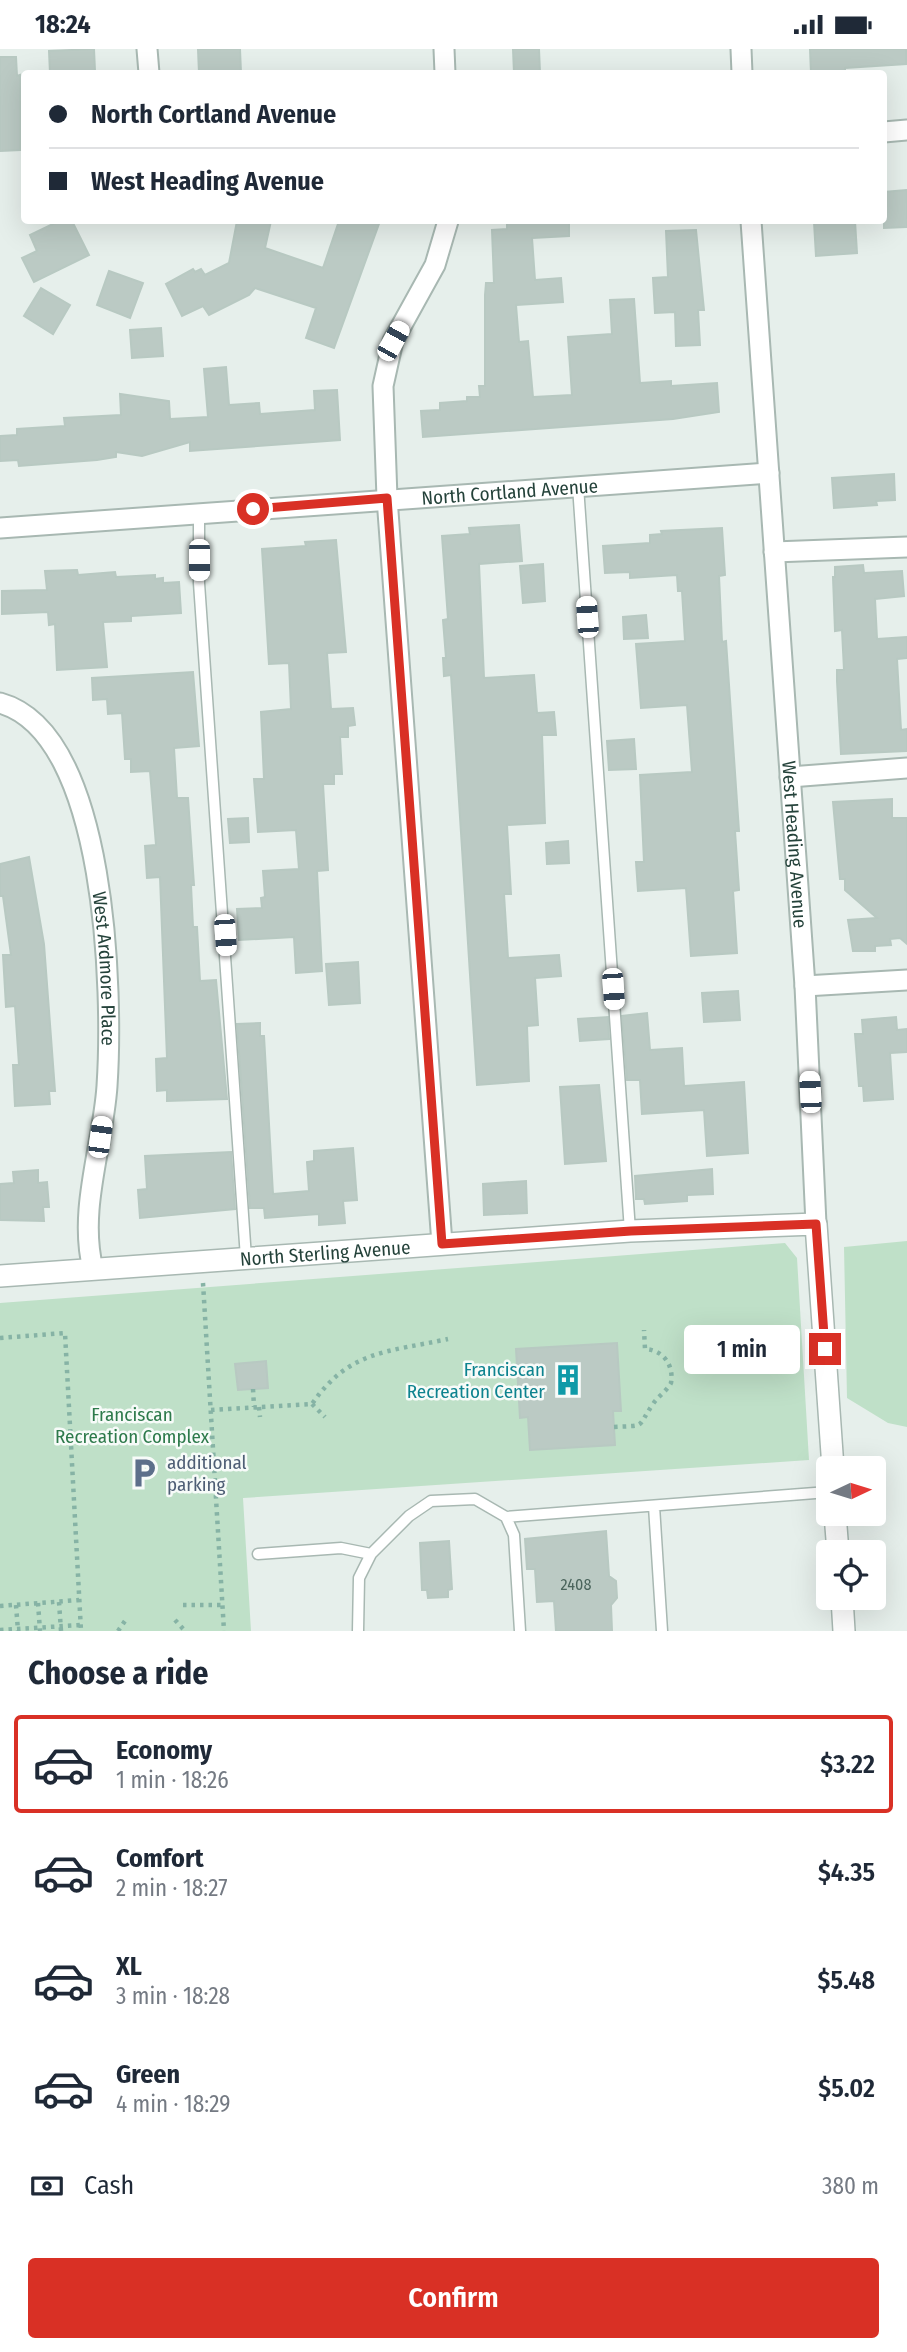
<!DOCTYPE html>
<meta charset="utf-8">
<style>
body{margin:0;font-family:"Fira Sans Condensed",sans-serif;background:#f6f6f7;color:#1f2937;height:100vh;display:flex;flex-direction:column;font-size:26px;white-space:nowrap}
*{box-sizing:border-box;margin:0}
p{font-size:23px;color:#747a83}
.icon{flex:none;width:38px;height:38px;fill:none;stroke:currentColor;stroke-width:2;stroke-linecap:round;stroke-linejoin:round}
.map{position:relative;height:1582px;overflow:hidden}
.drawer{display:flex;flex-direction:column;background:#fff;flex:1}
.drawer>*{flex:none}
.banner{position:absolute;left:21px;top:21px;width:866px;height:154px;border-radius:7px;box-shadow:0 7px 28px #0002;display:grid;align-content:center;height:154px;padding:0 28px;background:#fff}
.needle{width:46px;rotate:86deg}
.fabs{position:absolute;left:816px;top:1407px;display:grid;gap:14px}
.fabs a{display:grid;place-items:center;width:70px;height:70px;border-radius:7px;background:#fff;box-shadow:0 7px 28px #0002;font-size:35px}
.end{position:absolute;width:32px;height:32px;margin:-16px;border:9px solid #d93025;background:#fff;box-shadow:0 0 0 4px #fff}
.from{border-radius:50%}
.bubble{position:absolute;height:49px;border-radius:7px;background:#fff;box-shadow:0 7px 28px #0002;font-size:23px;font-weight:600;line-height:49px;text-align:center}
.car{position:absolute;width:21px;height:42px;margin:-21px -10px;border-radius:9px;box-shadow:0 0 5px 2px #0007;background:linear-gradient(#fff 24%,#345 0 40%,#fff 0 76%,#345 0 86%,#fff 0)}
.banner b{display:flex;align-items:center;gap:24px;height:66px;font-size:26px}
.banner b+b{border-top:2px solid #e0e1e3}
.banner i{width:18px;height:18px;background:#1f2937}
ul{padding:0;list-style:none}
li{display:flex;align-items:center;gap:21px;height:98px;margin:0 14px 10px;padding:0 14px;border:4px solid transparent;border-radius:7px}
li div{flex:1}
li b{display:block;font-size:26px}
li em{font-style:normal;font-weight:600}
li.selected{border-color:#d93025}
li>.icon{width:63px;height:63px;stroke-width:1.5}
h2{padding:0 28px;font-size:32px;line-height:84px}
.pay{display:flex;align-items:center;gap:18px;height:77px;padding:0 28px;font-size:26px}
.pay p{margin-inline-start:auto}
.primary-button{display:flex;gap:14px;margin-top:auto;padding:14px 28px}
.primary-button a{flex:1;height:80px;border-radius:7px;background:#d93025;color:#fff;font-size:28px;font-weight:600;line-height:80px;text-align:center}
.status{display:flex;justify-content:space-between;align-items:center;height:49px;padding:0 35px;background:#fff;direction:ltr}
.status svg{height:19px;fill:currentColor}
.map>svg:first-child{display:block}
</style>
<div class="status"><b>18:24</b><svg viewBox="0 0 49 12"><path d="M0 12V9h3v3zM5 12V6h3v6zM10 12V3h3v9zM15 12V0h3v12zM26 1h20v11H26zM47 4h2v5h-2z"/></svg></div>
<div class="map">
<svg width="907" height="1582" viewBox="0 0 907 1582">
<rect width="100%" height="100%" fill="#e6efeb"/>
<path fill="#bfe0c8" d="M 907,1192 L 907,1378 L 888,1374 L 847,1349 L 844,1198 Z
M 785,1194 L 797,1209 L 809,1411 L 243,1449 L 251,1582 L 0,1582 L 0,1254 Z"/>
<path fill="#bbcac4" stroke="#b8c9c2" stroke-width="2" d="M 94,0 L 95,22 L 91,24 L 50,24 L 49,2 Z
M 198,0 L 240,0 L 241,24 L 199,24 Z
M 513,0 L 539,0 L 540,24 L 514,24 Z
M 810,0 L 906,0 L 906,15 L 845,19 L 845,24 L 811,24 Z
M 0,8 L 16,8 L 17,27 L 20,26 L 20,101 L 0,102 Z
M 907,141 L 907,178 L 884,179 L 884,143 Z
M 59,172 L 72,172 L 89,206 L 34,233 L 22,209 L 37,202 L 30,186 Z
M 237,172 L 271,172 L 265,199 L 323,219 L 339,172 L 380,172 L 334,299 L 306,289 L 316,259 L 255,239 L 249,246 L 209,266 L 203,257 L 182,267 L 166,235 L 193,220 L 195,223 L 201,220 L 205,226 L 229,214 Z
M 507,172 L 569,172 L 569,187 L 532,189 L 535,231 L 561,229 L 563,253 L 516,256 L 519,293 L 528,292 L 533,348 L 572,346 L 568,288 L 612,285 L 610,251 L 634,250 L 640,334 L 671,332 L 671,337 L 717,334 L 719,363 L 673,370 L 423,388 L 421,362 L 440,361 L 440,354 L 467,352 L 467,348 L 480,348 L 479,337 L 485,337 L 485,246 L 486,234 L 494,234 L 492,181 L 507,180 Z
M 855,172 L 857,204 L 816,207 L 814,173 Z
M 696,181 L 704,261 L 698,261 L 700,296 L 676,297 L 675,263 L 655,264 L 653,229 L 668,228 L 666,182 Z
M 109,222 L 143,234 L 130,269 L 97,256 Z
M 41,239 L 70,256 L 53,285 L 24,267 Z
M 161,279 L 163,307 L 132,309 L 130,281 Z
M 226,318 L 229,356 L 259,354 L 260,365 L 315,361 L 314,342 L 337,341 L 340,391 L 190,402 L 190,393 L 142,407 L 116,403 L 116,408 L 97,411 L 19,417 L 18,411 L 0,412 L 0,387 L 17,386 L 17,380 L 65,377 L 64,369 L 121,366 L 120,345 L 169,352 L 170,370 L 208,368 L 204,320 Z
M 894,425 L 895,451 L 876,452 L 877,456 L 834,459 L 832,429 Z
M 519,476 L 522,512 L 479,515 L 484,629 L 534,626 L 537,664 L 554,663 L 556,686 L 542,686 L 545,774 L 507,776 L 511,845 L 504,845 L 508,909 L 559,906 L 561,927 L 535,929 L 538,976 L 527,977 L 529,1032 L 477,1036 L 451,626 L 444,627 L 443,609 L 446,609 L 443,571 L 448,570 L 442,487 L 470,485 L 469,479 Z
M 722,479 L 725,526 L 719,527 L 722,593 L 726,592 L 739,782 L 735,782 L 739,841 L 733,842 L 737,904 L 691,907 L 686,839 L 638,842 L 636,813 L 644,813 L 640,726 L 692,723 L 687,656 L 641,659 L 636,595 L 685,592 L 682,542 L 678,542 L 677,526 L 630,529 L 630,523 L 605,524 L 603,497 L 650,494 L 650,486 L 662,485 L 661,482 Z
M 336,491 L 346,603 L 327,604 L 331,660 L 353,659 L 355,676 L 348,677 L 348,688 L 340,688 L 342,725 L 334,725 L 334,735 L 323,735 L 328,821 L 317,822 L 322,922 L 296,924 L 294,888 L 239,891 L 237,860 L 262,859 L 261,849 L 265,848 L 263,822 L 299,820 L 296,781 L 258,783 L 254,730 L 264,730 L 261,663 L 291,660 L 289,614 L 269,615 L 262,500 L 306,497 L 305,493 Z
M 543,515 L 545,552 L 523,554 L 520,517 Z
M 863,516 L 864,524 L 902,522 L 904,547 L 875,550 L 877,590 L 907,588 L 907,609 L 897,610 L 901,681 L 907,680 L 907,702 L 841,705 L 837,632 L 837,621 L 844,621 L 842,581 L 835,582 L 833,528 L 835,528 L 835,518 Z
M 77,521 L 78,526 L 115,523 L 116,528 L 155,526 L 155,530 L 163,529 L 163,534 L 179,533 L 181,564 L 131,567 L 131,572 L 103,573 L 107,618 L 57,621 L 55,575 L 49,576 L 48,563 L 2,565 L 2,542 L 47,541 L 45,522 Z
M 646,566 L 648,589 L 624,590 L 623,568 Z
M 193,623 L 199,697 L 174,699 L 177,749 L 188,749 L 194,836 L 191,836 L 193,878 L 197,878 L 200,932 L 216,931 L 227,1050 L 167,1052 L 167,1041 L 157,1042 L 156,1010 L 167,1009 L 160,828 L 147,829 L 145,797 L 156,796 L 150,722 L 131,723 L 131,710 L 125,710 L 122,664 L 108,665 L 107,650 L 93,651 L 92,629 Z
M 634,690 L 636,720 L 609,721 L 607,692 Z
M 892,750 L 892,769 L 907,769 L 907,895 L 900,889 L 890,890 L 891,896 L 875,897 L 875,902 L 853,902 L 848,871 L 877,869 L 845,841 L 845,830 L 840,830 L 833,753 Z
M 248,769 L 249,793 L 230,794 L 228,770 Z
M 568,792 L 569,814 L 547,815 L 546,794 Z
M 29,808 L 44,895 L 55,1042 L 49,1042 L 50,1055 L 15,1057 L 13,1016 L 19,1016 L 15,957 L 6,958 L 3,906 L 11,906 L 3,847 L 0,847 L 0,815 Z
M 358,913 L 360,954 L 329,956 L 326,915 Z
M 738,942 L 740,971 L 704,973 L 702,944 Z
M 647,964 L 650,1001 L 682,999 L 684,1037 L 744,1033 L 748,1104 L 707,1107 L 704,1061 L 642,1065 L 640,1031 L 627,1031 L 622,967 Z
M 608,968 L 609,990 L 580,992 L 578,970 Z
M 896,968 L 897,981 L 907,980 L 907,1003 L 890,1004 L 893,1050 L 864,1052 L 863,1037 L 859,1037 L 855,985 L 863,985 L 862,971 Z
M 260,974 L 260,987 L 264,987 L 273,1145 L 309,1142 L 307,1113 L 314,1112 L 314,1102 L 353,1099 L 357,1151 L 343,1152 L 345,1174 L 319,1176 L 319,1165 L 265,1169 L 264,1159 L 250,1159 L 237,975 Z
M 599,1036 L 606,1112 L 565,1115 L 560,1038 Z
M 231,1103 L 235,1160 L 140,1169 L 138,1141 L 147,1140 L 145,1107 Z
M 712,1120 L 713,1145 L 687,1146 L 687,1152 L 645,1155 L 644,1150 L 636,1150 L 635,1127 Z
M 38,1121 L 38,1134 L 47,1133 L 49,1158 L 43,1158 L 44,1172 L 0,1171 L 0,1135 L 14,1134 L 13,1123 Z
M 526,1132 L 527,1164 L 484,1166 L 483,1135 Z
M 617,1294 L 621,1362 L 613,1362 L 615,1396 L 530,1401 L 528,1368 L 520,1369 L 516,1300 Z
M 266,1312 L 268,1339 L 238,1341 L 235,1315 Z
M 606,1482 L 609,1527 L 616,1532 L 617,1549 L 611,1556 L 612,1582 L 556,1582 L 554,1552 L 537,1553 L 535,1520 L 527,1520 L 525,1490 Z
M 449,1492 L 452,1540 L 448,1541 L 448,1548 L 428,1549 L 427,1541 L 422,1541 L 420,1494 Z"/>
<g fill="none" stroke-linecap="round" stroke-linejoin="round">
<defs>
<path id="service" d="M 578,437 L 630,1182
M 199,464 L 199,534 L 246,1209
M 654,1457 L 662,1582
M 506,1468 L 828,1443
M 258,1505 L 341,1499 L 371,1505
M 358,1582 L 359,1529 L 371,1505 L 409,1467 L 431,1452 L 475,1450 L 506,1468 L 514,1486 L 520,1582"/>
<g id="minor">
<path d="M 147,0 L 149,24"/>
<path d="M 444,0 L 445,24"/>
<path d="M 741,0 L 742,24"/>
<path d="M 884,83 L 907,81"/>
<path id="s1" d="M 751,172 L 805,937 L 816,1175"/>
<path id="s2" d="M 0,479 L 769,424"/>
<path d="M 774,503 L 907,498"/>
<path id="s3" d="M 0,654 C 108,684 113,946 107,1037 C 103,1097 78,1161 93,1220"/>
<path d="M 790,728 L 907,719"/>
<path d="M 805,937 L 907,931"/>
<path d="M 442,1195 L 387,449 L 383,337 L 393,292 L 435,216 L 448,172"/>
</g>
<g id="tertiary">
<path id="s4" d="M 0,1227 L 630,1182 L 816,1175 L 833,1419"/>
<path d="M 835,1465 L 838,1503"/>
<path d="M 842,1549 L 844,1582"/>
</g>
</defs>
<use href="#service" stroke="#a8b8b2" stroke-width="13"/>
<use href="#minor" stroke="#a8b8b2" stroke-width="23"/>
<use href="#tertiary" stroke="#a8b8b2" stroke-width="24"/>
<path stroke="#86b3a5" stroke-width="4.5" stroke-dasharray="3.5 5" stroke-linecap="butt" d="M 203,1234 L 224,1582
M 0,1289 L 65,1284 L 81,1582
M 253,1340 L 254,1358
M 312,1355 L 325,1368
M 259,1358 L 260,1368
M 211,1361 L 312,1355 C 349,1301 388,1303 448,1290
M 614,1378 C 647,1376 636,1380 653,1355 C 658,1347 666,1343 671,1334 C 674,1317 664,1301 645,1300 L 644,1281
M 59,1553 L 61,1582
M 38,1554 L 40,1582
M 16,1556 L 18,1582
M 183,1556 L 222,1556
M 0,1557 L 79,1551
M 175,1571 L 185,1582
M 0,1581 L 81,1576
M 118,1582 L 127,1569"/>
<use href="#service" stroke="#fff" stroke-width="10"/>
<use href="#minor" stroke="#fff" stroke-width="19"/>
<use href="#tertiary" stroke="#fff" stroke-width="21"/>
</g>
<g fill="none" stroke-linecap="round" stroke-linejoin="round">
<path stroke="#d93025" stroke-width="9" d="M 253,460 L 387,449 L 442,1195 L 631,1182 L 816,1175 L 825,1300"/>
</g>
<defs>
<symbol id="building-bare" viewBox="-9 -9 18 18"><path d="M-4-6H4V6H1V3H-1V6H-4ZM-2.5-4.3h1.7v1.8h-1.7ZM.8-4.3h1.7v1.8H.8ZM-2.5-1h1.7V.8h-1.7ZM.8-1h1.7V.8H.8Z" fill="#0f9aa8" stroke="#f7fbf9" stroke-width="2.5" paint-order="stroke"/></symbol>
<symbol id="parking-bare" viewBox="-9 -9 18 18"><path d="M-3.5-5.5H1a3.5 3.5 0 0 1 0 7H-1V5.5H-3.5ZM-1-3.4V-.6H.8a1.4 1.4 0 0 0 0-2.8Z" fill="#5c6f8a" stroke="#f7fbf9" stroke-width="2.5" paint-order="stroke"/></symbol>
</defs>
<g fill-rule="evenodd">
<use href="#building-bare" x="546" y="1309" width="44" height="44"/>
<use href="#parking-bare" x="122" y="1402" width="44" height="44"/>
</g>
<g text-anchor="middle" stroke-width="5" stroke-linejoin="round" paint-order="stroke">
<g font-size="16" fill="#4a645c">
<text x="576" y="1541">2408</text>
</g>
<g font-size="19" fill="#24423a" stroke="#f7fbf9">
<text dy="7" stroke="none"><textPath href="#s2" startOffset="511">North Cortland Avenue</textPath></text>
<text dy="7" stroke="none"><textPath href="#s1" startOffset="625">West Heading Avenue</textPath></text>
<text dy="7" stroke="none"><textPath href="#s3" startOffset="301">West Ardmore Place</textPath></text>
<text dy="7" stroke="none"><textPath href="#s4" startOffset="326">North Sterling Avenue</textPath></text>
</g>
<g font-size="19" fill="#0d838f" stroke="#f7fbf9" text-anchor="end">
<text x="545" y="1327">Franciscan<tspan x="545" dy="22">Recreation Center</tspan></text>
</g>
<g font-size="19" fill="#2d7a4b" stroke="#f7fbf9">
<text x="132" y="1372">Franciscan<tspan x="132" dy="22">Recreation Complex</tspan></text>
</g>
<g font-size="19" fill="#4e5e75" stroke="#f7fbf9" text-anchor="start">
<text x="167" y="1420">additional<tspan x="167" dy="22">parking</tspan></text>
</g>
</g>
</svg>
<div class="fabs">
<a><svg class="needle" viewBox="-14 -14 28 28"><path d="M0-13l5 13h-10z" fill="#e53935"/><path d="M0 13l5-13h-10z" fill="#747a83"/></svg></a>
<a><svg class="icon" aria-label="locate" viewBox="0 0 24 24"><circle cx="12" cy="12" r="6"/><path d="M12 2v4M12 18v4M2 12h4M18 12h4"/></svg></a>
</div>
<i class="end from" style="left:253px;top:460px"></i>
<i class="end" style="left:825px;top:1300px"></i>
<div class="bubble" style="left:684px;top:1276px;width:116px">1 min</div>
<i class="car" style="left:393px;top:292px;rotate:29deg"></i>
<i class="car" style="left:199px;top:511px;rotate:180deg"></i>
<i class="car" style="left:587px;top:568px;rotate:356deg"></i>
<i class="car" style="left:225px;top:886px;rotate:176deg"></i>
<i class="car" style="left:613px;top:940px;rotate:176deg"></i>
<i class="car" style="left:810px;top:1043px;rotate:357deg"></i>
<i class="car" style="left:100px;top:1088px;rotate:8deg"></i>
<div class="banner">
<b><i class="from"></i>North Cortland Avenue</b>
<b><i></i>West Heading Avenue</b>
</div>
</div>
<section class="drawer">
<h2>Choose a ride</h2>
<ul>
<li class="selected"><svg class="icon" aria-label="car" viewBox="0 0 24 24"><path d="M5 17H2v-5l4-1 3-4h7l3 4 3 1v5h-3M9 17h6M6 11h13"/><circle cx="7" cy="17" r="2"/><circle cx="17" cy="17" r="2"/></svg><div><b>Economy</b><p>1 min · 18:26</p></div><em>$3.22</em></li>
<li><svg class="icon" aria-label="car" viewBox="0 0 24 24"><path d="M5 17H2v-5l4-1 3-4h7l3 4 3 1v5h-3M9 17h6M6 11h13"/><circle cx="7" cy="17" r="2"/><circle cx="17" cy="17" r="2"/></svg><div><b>Comfort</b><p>2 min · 18:27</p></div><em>$4.35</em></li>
<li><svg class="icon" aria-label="car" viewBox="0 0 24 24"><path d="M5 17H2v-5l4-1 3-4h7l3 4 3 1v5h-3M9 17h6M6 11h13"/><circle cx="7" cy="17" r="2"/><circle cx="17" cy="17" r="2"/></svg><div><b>XL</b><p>3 min · 18:28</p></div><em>$5.48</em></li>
<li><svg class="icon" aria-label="car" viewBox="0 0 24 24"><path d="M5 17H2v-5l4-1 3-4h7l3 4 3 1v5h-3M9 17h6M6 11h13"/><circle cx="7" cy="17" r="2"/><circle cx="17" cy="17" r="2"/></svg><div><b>Green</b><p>4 min · 18:29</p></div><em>$5.02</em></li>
</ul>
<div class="pay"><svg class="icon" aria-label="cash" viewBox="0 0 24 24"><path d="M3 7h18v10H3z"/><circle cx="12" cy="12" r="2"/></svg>Cash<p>380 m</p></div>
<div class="primary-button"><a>Confirm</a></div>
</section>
